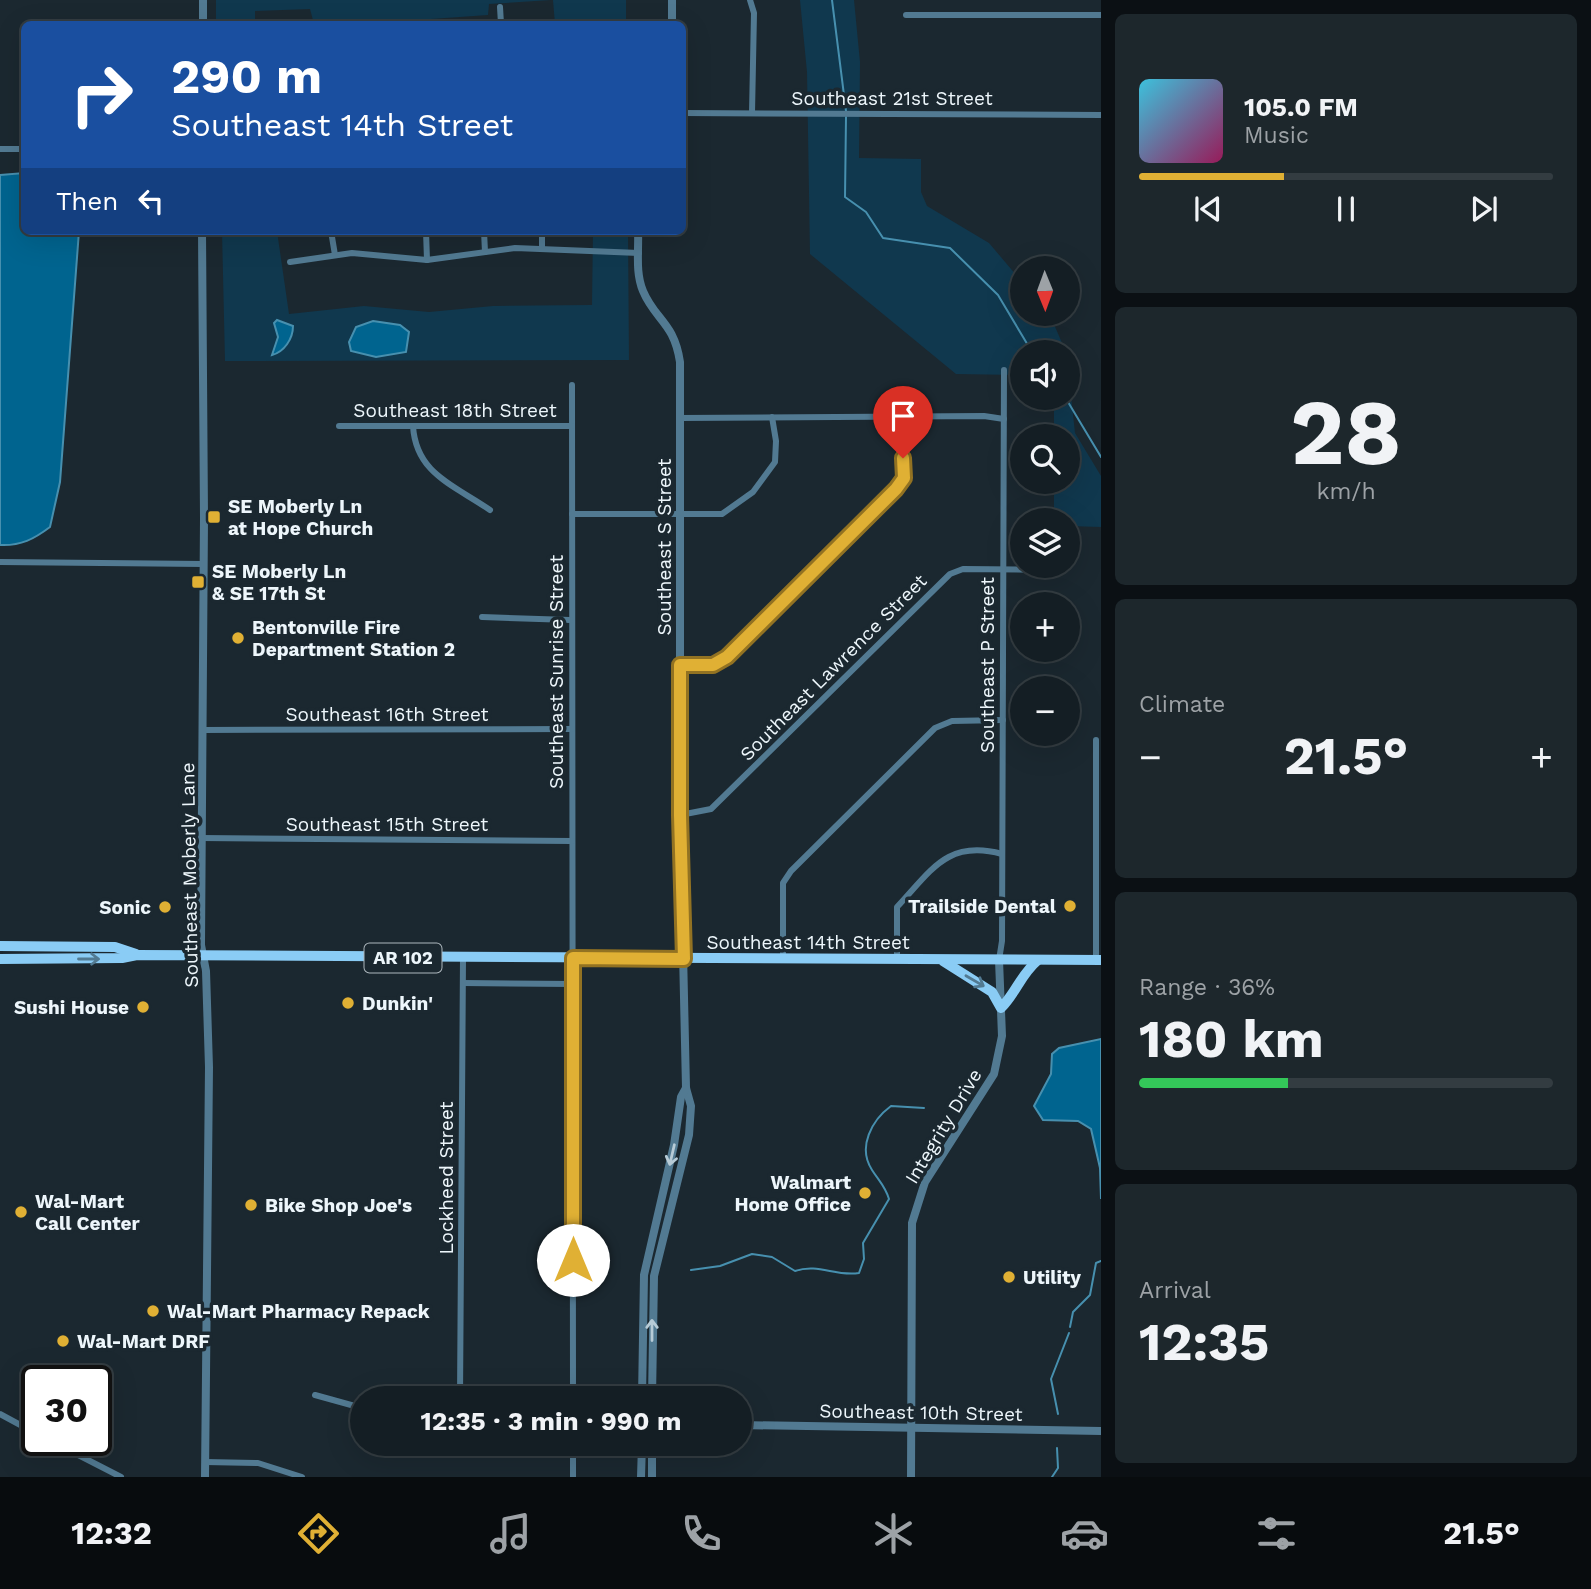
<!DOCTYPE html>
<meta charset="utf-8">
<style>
:root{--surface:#141e24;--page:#1d272c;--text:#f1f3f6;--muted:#9da2a6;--line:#333c41;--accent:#e0b034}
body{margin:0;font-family:"Work Sans",sans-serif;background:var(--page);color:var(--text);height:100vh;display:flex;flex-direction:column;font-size:26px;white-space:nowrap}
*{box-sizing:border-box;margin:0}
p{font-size:23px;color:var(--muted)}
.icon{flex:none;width:38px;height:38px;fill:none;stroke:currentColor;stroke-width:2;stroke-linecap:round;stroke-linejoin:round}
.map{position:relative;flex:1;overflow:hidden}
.panel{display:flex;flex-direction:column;gap:14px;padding:14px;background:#0b1014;width:490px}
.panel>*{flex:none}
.hud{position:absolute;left:21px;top:21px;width:665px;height:214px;border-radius:10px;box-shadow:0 7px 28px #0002,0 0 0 2px var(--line);background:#1a4fa0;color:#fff;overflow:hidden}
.needle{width:46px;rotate:179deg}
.tools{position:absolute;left:1010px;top:256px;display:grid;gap:14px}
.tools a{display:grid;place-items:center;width:70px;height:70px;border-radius:50%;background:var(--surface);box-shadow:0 7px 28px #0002,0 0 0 2px var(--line);font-size:35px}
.speed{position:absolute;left:21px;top:1365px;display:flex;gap:14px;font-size:35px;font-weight:700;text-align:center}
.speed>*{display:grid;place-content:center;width:91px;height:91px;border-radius:50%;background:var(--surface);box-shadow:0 7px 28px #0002,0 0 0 2px var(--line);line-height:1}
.speed .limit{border:4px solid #111;border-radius:10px;background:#fff;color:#111}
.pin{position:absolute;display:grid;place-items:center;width:60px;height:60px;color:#fff;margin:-72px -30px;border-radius:50% 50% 50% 0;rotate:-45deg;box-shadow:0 0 7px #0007}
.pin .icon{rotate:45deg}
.me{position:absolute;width:77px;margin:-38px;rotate:0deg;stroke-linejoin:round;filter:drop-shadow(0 0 5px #0008)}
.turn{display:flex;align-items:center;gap:24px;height:147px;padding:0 35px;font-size:32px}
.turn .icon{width:91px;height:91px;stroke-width:2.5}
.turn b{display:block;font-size:49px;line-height:60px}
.then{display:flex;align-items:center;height:66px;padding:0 35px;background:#0003;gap:14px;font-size:26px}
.big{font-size:52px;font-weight:700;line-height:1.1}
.panel .card{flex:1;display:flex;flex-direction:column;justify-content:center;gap:10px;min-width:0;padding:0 24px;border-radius:10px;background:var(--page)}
.panel .dial{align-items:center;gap:0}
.dial b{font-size:91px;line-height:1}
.song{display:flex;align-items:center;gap:21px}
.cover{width:84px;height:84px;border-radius:10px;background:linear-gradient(135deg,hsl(190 70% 55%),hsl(330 70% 35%))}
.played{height:7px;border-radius:4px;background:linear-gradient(90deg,var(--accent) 35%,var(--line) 35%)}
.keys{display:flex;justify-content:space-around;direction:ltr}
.heat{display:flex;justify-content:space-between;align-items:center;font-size:38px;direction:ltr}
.charge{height:10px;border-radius:5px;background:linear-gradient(90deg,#34c759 36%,var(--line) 0)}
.trip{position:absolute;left:350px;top:1386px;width:402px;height:70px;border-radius:35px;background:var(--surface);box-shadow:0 7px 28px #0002,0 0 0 2px var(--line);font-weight:700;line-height:70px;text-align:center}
.tabs{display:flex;height:112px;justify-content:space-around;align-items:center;background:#080c0e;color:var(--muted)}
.tabs .icon{width:49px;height:49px}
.tabs .active{color:var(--accent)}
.tabs b{font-size:32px;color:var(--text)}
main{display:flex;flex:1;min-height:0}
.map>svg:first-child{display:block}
.green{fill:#10384e}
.water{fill:#00648f;stroke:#4790af;stroke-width:2}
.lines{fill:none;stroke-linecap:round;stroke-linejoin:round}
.stream{stroke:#4790af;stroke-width:2}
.minor{stroke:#527a92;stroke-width:6}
.tertiary{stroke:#527a92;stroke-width:8}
.primary{stroke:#8accf5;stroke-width:10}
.oneway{stroke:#527a92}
.oneway2{stroke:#b7cbd6}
.route-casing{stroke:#927222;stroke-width:18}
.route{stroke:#e0b034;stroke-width:12}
.poi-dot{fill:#e0b034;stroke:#1b2830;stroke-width:2.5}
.labels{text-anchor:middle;stroke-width:7;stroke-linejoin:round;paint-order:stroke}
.shield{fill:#1b2830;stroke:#aeb8be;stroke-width:2}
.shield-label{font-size:18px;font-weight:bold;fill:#edf6fb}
.street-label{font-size:19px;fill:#edf6fb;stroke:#1b2830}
.poi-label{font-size:19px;font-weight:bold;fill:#edf6fb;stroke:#1b2830;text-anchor:start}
</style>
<main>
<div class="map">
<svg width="1101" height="1477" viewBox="0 0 1101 1477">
<rect width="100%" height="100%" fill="#1b2830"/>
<g class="green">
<path d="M 216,0 L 551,0 L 489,4 L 488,15 L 360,24 L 314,24 L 310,9 L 255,11 L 255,24 L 216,24 Z"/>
<path d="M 553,0 L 626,0 L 626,24 L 555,24 Z"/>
<path d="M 800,0 L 854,0 L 860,62 L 859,158 L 921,159 L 921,192 L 927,206 L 989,243 L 1022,282 L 1022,313 L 1049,313 L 1066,352 L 1022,352 L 1022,375 L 956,374 L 810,254 L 807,72 Z"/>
<path d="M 222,231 L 277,231 L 289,314 L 364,306 L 429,312 L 493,306 L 592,305 L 593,231 L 628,231 L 629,360 L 225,361 Z"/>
<path d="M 1068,368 L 1075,433 L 1101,476 L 1101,527 L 1068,526 L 1068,520 L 1054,520 L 1054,481 L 1068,481 L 1068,436 L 1054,436 L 1054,397 L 1068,397 Z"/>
</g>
<g class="water">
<path d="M 24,173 L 24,231 L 79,231 L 60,482 L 50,527 C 34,539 21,546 0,545 L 0,175 Z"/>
<path d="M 277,320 L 293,326 C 293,339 284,352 272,355 L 278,337 L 274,323 Z"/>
<path d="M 373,321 L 400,325 L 409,332 L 406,352 L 376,357 L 351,351 L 349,342 L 356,327 Z"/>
<path d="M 1101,1039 L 1101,1199 L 1100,1168 L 1091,1129 L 1078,1121 L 1043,1120 L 1034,1106 L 1051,1074 L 1052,1054 L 1059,1048 Z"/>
</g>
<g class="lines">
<g class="stream">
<path d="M 832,0 L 846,111"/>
<path d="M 846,117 L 845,197 L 866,212 L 883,238 L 950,248 L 998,295 L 1032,352"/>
<path d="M 1065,397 L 1101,457"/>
<path d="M 691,1270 L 720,1266 L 752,1254 L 772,1257 L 795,1271 C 819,1263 835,1277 859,1273 L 864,1259 L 863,1243 L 889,1199 C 885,1186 879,1181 872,1170 C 857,1147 872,1120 891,1106 L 924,1108"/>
<path d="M 1070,1327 L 1073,1312 L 1090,1295 L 1096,1263 L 1101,1261"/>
<path d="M 1058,1414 L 1051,1379 L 1069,1333"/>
<path d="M 1052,1477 L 1058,1468 L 1057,1448"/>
</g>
<g class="minor">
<path d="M 750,0 L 754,13 L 752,113"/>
<path d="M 500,7 L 501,24"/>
<path d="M 906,15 L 1101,15"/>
<path d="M 682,113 L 1101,115"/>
<path d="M 0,149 L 24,149"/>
<path d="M 331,231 L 335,255"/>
<path d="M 426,231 L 427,260"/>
<path d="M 484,231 L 485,252"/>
<path d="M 542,231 L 542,249"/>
<path d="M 290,262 L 352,253 L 427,260 L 515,248 L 639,253"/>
<path d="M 572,385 L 573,1398"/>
<path d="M 680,418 L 984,416 L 1004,419"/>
<path d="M 339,426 L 572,426"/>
<path d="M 413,426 C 416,474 454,485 490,510"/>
<path d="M 572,514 L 722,514 L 753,492 L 775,462 L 776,441 L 772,417"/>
<path d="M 0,562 L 204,564"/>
<path d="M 482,617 L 570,620"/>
<path d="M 680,665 L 713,665 L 727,657 L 896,489 L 904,478 L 902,417"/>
<path d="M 203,730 L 572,729"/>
<path d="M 1096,740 L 1096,960"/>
<path d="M 680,815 L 711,809 L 950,574 L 963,569 L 1062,570"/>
<path d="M 201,838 L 572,841"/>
<path d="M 783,959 L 783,883 L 791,871 L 935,728 L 952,721 L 1003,720"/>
<path d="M 897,960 L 897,907 C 931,871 947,839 1002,854"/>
<path d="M 999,960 L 1002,941 L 1004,370"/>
<path d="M 463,983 L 573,984"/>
<path d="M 315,1395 L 362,1408"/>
<path d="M 460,1398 L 463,958"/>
<path d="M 0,1414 L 37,1434"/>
<path d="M 49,1440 L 121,1477"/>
<path d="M 205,1462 L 258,1463 L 302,1477"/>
<path d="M 573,1477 L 573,1444"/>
</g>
<g class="tertiary">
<path d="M 203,24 L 203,0"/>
<path d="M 672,24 L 672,0"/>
<path d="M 202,231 L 204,518 L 201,945 L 206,971 L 209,1067 L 205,1477"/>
<path d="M 638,231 C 639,250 635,272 643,291 C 655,320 674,322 680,362 L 680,815 L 686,1088 L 691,1106 L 689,1135 L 654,1276 L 652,1398"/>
<path d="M 642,1398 L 644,1275 L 674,1145 L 681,1097 L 686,1088"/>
<path d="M 740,1425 L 1101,1431"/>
<path d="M 641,1477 L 642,1444"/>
<path d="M 652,1477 L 652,1444"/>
<path d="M 911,1477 L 912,1223 L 925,1182 L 994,1074 L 1002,1036 L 999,960"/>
</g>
<g class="primary">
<path d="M 0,946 L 115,947 L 136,954"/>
<path d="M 0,959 L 122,958 L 137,955 L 1101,960"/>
<path d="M 943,961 L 992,992 L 1001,1008 C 1016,993 1021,974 1038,960"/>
</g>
</g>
<defs><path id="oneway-shaft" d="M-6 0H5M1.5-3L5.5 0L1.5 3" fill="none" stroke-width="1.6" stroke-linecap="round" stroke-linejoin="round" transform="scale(1.75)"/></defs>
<g class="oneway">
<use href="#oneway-shaft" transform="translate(89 959)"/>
<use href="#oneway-shaft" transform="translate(975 981) rotate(30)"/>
</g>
<g class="oneway2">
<use href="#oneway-shaft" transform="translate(672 1155) rotate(103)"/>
<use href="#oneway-shaft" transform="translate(652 1330) rotate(-90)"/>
</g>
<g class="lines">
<defs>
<path id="route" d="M 573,1260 L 573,958 L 684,959 L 680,815 L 680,665 L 713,665 L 727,657 L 896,489 L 904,478 L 903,458"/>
</defs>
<use href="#route" class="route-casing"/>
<use href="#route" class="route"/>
</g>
<g class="poi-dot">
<rect x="207" y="510" width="14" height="14" rx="3.5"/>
<rect x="191" y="575" width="14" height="14" rx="3.5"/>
<circle cx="238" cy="638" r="7"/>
<circle cx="1070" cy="906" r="7"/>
<circle cx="165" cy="907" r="7"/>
<circle cx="348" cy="1003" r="7"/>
<circle cx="143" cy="1007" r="7"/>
<circle cx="865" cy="1193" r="7"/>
<circle cx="251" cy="1205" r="7"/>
<circle cx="21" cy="1212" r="7"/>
<circle cx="1009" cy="1277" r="7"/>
<circle cx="153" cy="1311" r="7"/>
<circle cx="63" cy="1341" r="7"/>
</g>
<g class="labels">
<rect class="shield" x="364.5" y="943.5" width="77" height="29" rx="5"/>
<g class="shield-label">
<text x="403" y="964">AR 102</text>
</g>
<g class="street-label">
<text x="892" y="105">Southeast 21st Street</text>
<text x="455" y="417">Southeast 18th Street</text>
<text transform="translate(664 547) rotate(-90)" y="7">Southeast S Street</text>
<text transform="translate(987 665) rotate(-90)" y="7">Southeast P Street</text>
<text transform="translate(833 667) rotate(-45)" y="7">Southeast Lawrence Street</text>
<text transform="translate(556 672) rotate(-90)" y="7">Southeast Sunrise Street</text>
<text x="387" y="721">Southeast 16th Street</text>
<text x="387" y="831">Southeast 15th Street</text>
<text transform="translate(189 875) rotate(-91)" y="7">Southeast Moberly Lane</text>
<text x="808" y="949">Southeast 14th Street</text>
<text transform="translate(943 1126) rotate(-59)" y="7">Integrity Drive</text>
<text transform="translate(446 1178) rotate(-90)" y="7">Lockheed Street</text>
<text transform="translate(921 1412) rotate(1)" y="7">Southeast 10th Street</text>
</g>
<g class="poi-label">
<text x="228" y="513">SE Moberly Ln<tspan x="228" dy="22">at Hope Church</tspan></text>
<text x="212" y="578">SE Moberly Ln<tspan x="212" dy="22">&amp; SE 17th St</tspan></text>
<text x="252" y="634">Bentonville Fire<tspan x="252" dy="22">Department Station 2</tspan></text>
<text x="1056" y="913" text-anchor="end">Trailside Dental</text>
<text x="151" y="914" text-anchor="end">Sonic</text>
<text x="362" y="1010">Dunkin'</text>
<text x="129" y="1014" text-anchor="end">Sushi House</text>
<text x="851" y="1189" text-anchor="end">Walmart<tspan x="851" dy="22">Home Office</tspan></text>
<text x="35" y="1208">Wal-Mart<tspan x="35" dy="22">Call Center</tspan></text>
<text x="265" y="1212">Bike Shop Joe's</text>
<text x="1023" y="1284">Utility</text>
<text x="167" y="1318">Wal-Mart Pharmacy Repack</text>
<text x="77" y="1348">Wal-Mart DRF</text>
</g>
</g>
</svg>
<div class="tools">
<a><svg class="needle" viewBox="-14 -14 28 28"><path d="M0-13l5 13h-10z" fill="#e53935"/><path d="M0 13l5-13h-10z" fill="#9da2a6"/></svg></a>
<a><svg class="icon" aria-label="sound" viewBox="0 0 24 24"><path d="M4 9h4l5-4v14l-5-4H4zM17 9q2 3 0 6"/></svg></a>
<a><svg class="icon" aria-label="search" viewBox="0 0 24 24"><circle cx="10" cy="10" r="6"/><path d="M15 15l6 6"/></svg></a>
<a><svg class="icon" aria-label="layers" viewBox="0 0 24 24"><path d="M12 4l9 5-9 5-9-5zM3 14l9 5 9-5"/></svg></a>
<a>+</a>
<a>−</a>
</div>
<div class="speed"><div class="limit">30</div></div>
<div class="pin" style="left:903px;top:458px;background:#d93025"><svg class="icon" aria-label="arrive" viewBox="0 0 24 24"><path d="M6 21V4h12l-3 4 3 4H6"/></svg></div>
<svg class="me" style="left:573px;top:1260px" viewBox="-20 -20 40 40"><circle r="19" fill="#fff"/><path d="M0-13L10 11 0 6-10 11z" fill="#e0b034"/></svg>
<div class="trip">12:35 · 3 min · 990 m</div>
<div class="hud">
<div class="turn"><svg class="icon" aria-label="right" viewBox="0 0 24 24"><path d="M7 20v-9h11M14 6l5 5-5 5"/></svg><div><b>290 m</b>Southeast 14th Street</div></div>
<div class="then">Then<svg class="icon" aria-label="left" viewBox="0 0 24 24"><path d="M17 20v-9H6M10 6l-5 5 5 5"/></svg></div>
</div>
</div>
<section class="panel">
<div class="card">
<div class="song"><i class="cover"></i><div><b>105.0 FM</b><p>Music</p></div></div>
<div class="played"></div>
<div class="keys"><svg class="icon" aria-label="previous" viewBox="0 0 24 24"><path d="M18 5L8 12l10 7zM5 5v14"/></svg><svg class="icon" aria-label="pause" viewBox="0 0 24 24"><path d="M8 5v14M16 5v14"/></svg><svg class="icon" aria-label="next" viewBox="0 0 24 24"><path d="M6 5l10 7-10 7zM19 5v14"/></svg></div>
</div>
<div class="card dial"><b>28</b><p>km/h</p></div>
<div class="card"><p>Climate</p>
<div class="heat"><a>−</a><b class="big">21.5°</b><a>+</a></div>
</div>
<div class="card"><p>Range · 36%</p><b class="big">180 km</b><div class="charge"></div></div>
<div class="card"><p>Arrival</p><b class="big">12:35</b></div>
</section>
</main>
<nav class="tabs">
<b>12:32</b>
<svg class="icon active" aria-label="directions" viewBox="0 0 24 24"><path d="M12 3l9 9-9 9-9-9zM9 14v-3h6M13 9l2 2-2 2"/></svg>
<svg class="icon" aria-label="music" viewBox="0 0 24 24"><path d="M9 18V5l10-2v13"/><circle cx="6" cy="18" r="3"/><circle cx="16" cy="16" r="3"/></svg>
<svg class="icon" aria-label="phone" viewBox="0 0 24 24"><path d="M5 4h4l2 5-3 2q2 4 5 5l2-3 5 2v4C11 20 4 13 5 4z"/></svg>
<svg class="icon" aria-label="climate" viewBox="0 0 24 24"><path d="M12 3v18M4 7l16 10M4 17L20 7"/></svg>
<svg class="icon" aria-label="car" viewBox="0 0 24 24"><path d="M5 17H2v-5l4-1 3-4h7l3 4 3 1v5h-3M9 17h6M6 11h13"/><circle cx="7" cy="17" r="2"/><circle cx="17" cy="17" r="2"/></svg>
<svg class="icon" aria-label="filters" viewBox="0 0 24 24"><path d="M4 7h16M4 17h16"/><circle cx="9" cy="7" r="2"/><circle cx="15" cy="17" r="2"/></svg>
<b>21.5°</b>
</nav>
